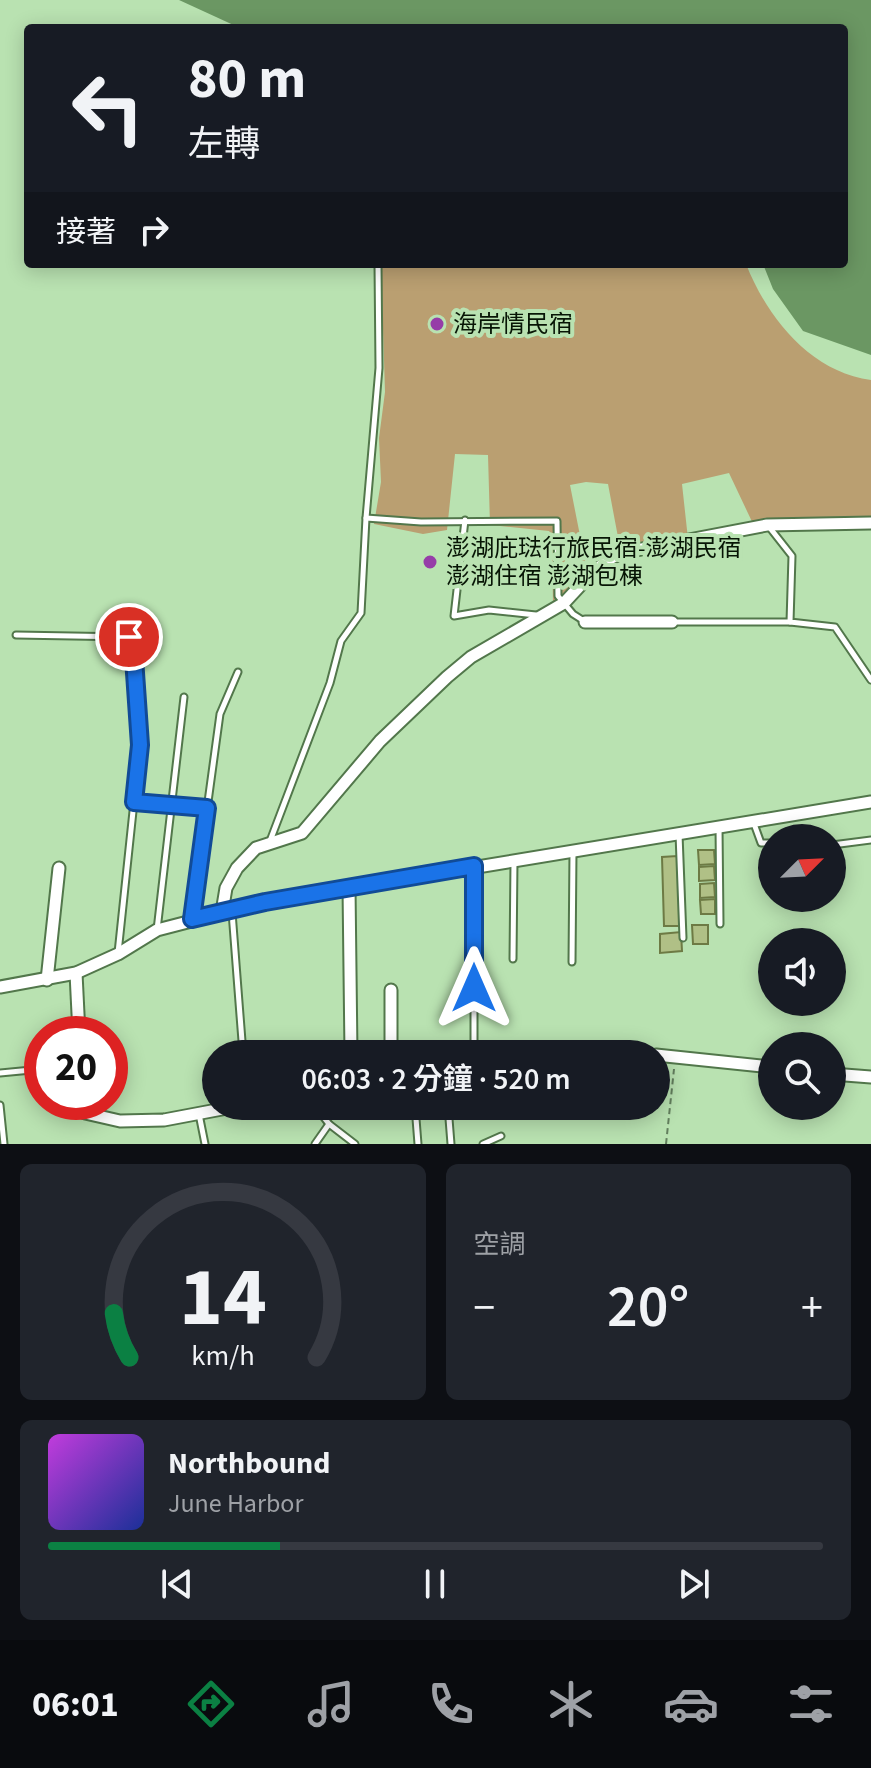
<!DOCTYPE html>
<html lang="zh-TW">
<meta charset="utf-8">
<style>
:root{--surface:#171b24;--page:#20242c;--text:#f1f3f6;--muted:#9ea1a6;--line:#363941;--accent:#0b8043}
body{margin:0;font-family:"Source Sans 3","Noto Sans TC",sans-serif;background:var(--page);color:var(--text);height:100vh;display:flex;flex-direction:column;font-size:30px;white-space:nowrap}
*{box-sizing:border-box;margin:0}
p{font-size:26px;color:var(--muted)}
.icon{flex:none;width:44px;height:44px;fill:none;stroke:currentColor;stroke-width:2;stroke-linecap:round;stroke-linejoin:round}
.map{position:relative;height:1144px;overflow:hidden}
.side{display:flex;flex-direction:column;gap:20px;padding:20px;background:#0d0f14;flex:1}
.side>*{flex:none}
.top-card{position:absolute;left:24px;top:24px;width:824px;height:244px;border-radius:8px;box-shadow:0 4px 20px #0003;background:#171b24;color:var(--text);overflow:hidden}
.needle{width:52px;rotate:66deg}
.controls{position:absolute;left:758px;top:824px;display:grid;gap:16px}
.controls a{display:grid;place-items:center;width:88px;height:88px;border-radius:50%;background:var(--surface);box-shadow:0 4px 20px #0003;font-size:40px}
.speed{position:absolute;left:24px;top:1016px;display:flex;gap:16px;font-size:40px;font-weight:700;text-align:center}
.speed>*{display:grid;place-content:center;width:104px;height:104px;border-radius:50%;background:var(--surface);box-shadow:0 4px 20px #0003;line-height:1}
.speed .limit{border:12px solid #d22;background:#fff;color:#111}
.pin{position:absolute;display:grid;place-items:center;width:68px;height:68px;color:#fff;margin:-34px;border:4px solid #fff;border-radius:50%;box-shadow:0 2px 8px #0007}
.me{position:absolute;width:88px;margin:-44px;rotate:0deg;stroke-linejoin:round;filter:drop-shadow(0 0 6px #0008)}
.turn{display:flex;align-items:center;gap:28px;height:168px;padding:0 32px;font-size:36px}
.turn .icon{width:104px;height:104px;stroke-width:2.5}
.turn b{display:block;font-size:56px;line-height:68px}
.then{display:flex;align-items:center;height:76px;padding:0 32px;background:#0003;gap:16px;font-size:30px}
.big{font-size:60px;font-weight:600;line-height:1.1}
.side .widget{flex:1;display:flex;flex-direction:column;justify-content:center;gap:12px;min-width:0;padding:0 28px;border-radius:12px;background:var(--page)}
.side .dial{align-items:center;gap:0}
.dial svg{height:208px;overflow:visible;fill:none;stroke:var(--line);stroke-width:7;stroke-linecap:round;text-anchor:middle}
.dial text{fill:var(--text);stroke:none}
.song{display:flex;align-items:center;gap:24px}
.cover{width:96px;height:96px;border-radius:12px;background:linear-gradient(135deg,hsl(290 70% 55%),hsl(230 70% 35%))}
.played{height:8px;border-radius:4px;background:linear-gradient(90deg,var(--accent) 30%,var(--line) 30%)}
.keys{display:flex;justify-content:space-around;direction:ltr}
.heat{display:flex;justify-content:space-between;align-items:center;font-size:44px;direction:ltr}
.side .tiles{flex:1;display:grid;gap:20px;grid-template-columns:1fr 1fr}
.widget:last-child{grid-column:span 2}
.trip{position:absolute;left:202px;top:1040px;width:468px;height:80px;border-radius:40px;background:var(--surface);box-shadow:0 4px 20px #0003;font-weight:600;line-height:80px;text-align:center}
.menu{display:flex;height:128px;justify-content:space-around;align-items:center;background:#090b0e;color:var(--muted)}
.menu .icon{width:56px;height:56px}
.menu .selected{color:var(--accent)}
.menu b{font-size:36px;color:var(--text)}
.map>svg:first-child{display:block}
.green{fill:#ba9f71}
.water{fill:#6b9763}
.building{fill:#b0c086;stroke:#6d7a44;stroke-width:2}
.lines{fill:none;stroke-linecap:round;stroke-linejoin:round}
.service-casing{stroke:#52774b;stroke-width:9}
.minor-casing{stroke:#52774b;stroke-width:15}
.path{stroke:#627e5d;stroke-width:2;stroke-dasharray:6 4;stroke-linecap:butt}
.service{stroke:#fff;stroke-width:5}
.minor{stroke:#fff;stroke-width:11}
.route-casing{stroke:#114b97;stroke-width:20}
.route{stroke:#1a73e8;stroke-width:14}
.poi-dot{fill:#963da8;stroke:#b9e2b1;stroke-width:3}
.labels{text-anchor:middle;stroke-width:8;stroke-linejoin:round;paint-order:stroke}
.poi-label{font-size:24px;fill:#071505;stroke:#b9e2b1;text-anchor:start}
</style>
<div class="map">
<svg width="871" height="1144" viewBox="0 0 871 1144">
<rect width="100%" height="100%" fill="#b9e2b1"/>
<path class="green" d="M 381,264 L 746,264 C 767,317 810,372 871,380 L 871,524 L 755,528 L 729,473 L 682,484 L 688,539 L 621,553 L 608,484 L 586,482 L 570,485 L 587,571 L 553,606 L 552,535 L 549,531 L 490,525 L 488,455 L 455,454 L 447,530 L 423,534 L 374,524 L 381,482 L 379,438 L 385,392 Z"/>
<path class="water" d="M 179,0 L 871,0 L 871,355 L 803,331 L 773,289 L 763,264 L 844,264 L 844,28 L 240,28 Z"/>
<g class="building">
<path d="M 698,850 L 714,850 L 715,864 L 699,865 Z"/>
<path d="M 677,856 L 680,926 L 664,926 L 662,857 Z"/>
<path d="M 714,866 L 715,880 L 699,881 L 699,867 Z"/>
<path d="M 714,883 L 715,897 L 700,898 L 700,884 Z"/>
<path d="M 715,899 L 715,914 L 701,914 L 700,900 Z"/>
<path d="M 692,925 L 708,925 L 708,944 L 693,944 Z"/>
<path d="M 681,932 L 682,951 L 660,953 L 660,934 Z"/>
</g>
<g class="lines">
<defs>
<g id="service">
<path d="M 366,518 L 421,522 L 557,521 L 558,596 L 573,614 L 584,621"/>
<path d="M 465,520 L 454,616 L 489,610 L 536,615"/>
<path d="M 770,528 L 792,556 L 790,622 L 835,627 L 871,680"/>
<path d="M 673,622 L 790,622"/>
<path d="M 16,635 L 129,637 L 133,644 L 140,745 L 118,953"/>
<path d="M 134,802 L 207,808"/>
<path d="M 753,821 L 761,843 L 772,843"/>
<path d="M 719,827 L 720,924"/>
<path d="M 679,834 L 683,938"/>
<path d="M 270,841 L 330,683 L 341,641 L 361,613 L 366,518 L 379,368 L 378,264"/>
<path d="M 832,845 L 871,840"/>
<path d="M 232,912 L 243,1054"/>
<path d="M 192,919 L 220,714 L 238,672"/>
<path d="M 157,930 L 184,697"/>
<path d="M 513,959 L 514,861"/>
<path d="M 572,962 L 573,852"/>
<path d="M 474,1048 L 474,867"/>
<path d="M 0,1073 L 42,1069"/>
<path d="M 0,1105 L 4,1144"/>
<path d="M 315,1106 L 329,1124 L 355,1144"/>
<path d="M 415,1106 L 418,1144"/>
<path d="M 448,1106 L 451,1144"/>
<path d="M 199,1114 L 205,1144"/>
<path d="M 315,1144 L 329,1124"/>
<path d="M 483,1144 L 501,1136"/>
</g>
<g id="minor">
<path d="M 585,622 L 672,622"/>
<path d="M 349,887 L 351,1054"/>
<path d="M 222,912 L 226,888 L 237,868 L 256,848 L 302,833 L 380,741 L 447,677 L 471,657 L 564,603 L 590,575 L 608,560 L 621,553 L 767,525 L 871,523"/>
<path d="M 76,973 L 79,1034"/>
<path d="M 47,980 L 59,868"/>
<path d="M 0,987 L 76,973 L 118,954 L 157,930 L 265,902 L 871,802"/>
<path d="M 391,990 L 391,1051"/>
<path d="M 379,1054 L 474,1048 L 503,1054"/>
<path d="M 566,1054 L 592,1050 L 648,1054"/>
<path d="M 656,1055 L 772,1067"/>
<path d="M 832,1074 L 871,1077"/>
<path d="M 84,1102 L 85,1113 L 120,1121 L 164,1120 L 238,1106"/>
</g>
</defs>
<use href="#service" class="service-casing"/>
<use href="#minor" class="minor-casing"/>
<path class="path" d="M 666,1144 L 674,1069"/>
<use href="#service" class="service"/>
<use href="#minor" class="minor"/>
</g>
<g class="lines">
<defs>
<path id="route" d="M 129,637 L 133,644 L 140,745 L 134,802 L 207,808 L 192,919 L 265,902 L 474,866 L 474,988"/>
</defs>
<use href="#route" class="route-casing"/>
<use href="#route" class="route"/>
</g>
<g class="poi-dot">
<circle cx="437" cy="324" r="8"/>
<circle cx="430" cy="562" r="8"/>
</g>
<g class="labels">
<g class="poi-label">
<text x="453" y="332">海岸情民宿</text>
<text x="446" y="556">澎湖庇琺行旅民宿-澎湖民宿<tspan x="446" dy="28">澎湖住宿 澎湖包棟</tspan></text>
</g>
</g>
</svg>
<div class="controls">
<a><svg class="needle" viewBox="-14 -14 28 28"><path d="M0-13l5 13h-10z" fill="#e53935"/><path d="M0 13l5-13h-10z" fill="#9ea1a6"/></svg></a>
<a><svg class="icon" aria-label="sound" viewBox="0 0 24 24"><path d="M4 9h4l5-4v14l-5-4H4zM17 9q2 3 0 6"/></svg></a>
<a><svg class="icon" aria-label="search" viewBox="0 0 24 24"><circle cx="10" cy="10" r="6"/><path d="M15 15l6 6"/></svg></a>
</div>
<div class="speed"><div class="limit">20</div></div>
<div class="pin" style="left:129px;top:637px;background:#d93025"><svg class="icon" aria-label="arrive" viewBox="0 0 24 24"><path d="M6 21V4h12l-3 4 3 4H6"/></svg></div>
<svg class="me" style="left:474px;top:988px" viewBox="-20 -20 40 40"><path d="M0-17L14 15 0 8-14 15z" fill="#1a73e8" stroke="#fff" stroke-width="4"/></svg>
<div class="trip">06:03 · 2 分鐘 · 520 m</div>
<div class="top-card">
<div class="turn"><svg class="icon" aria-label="left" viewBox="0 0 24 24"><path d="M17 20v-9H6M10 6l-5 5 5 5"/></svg><div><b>80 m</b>左轉</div></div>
<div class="then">接著<svg class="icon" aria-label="right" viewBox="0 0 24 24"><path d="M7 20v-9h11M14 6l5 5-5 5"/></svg></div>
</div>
</div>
<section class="side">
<div class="tiles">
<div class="widget dial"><svg viewBox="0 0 100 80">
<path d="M14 69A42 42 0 1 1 86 69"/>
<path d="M14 69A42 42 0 0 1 8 52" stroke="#0b8043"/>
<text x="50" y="56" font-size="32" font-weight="700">14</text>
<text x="50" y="72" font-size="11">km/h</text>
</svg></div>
<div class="widget"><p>空調</p>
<div class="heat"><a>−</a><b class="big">20°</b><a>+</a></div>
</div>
<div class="widget">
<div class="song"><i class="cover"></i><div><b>Northbound</b><p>June Harbor</p></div></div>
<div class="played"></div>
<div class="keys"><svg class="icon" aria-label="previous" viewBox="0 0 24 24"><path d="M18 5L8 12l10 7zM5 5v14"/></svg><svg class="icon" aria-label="pause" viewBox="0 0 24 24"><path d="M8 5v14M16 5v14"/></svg><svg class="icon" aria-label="next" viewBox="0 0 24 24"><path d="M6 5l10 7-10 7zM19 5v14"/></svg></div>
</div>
</div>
</section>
<nav class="menu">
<b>06:01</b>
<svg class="icon selected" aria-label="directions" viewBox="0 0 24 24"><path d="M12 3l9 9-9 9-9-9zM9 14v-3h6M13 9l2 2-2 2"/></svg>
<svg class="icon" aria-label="music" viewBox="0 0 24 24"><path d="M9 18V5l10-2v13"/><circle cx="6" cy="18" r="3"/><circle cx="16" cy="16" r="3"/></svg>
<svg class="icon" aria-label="phone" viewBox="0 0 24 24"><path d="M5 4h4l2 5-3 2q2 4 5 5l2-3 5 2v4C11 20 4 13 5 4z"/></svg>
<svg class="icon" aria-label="climate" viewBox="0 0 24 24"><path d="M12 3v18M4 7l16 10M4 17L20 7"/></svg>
<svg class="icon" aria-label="car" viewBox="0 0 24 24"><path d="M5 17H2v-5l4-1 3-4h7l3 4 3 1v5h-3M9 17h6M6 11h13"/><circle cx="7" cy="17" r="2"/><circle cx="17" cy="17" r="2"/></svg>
<svg class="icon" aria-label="filters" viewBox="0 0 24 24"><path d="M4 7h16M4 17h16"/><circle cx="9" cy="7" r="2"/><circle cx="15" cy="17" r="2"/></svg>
</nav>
